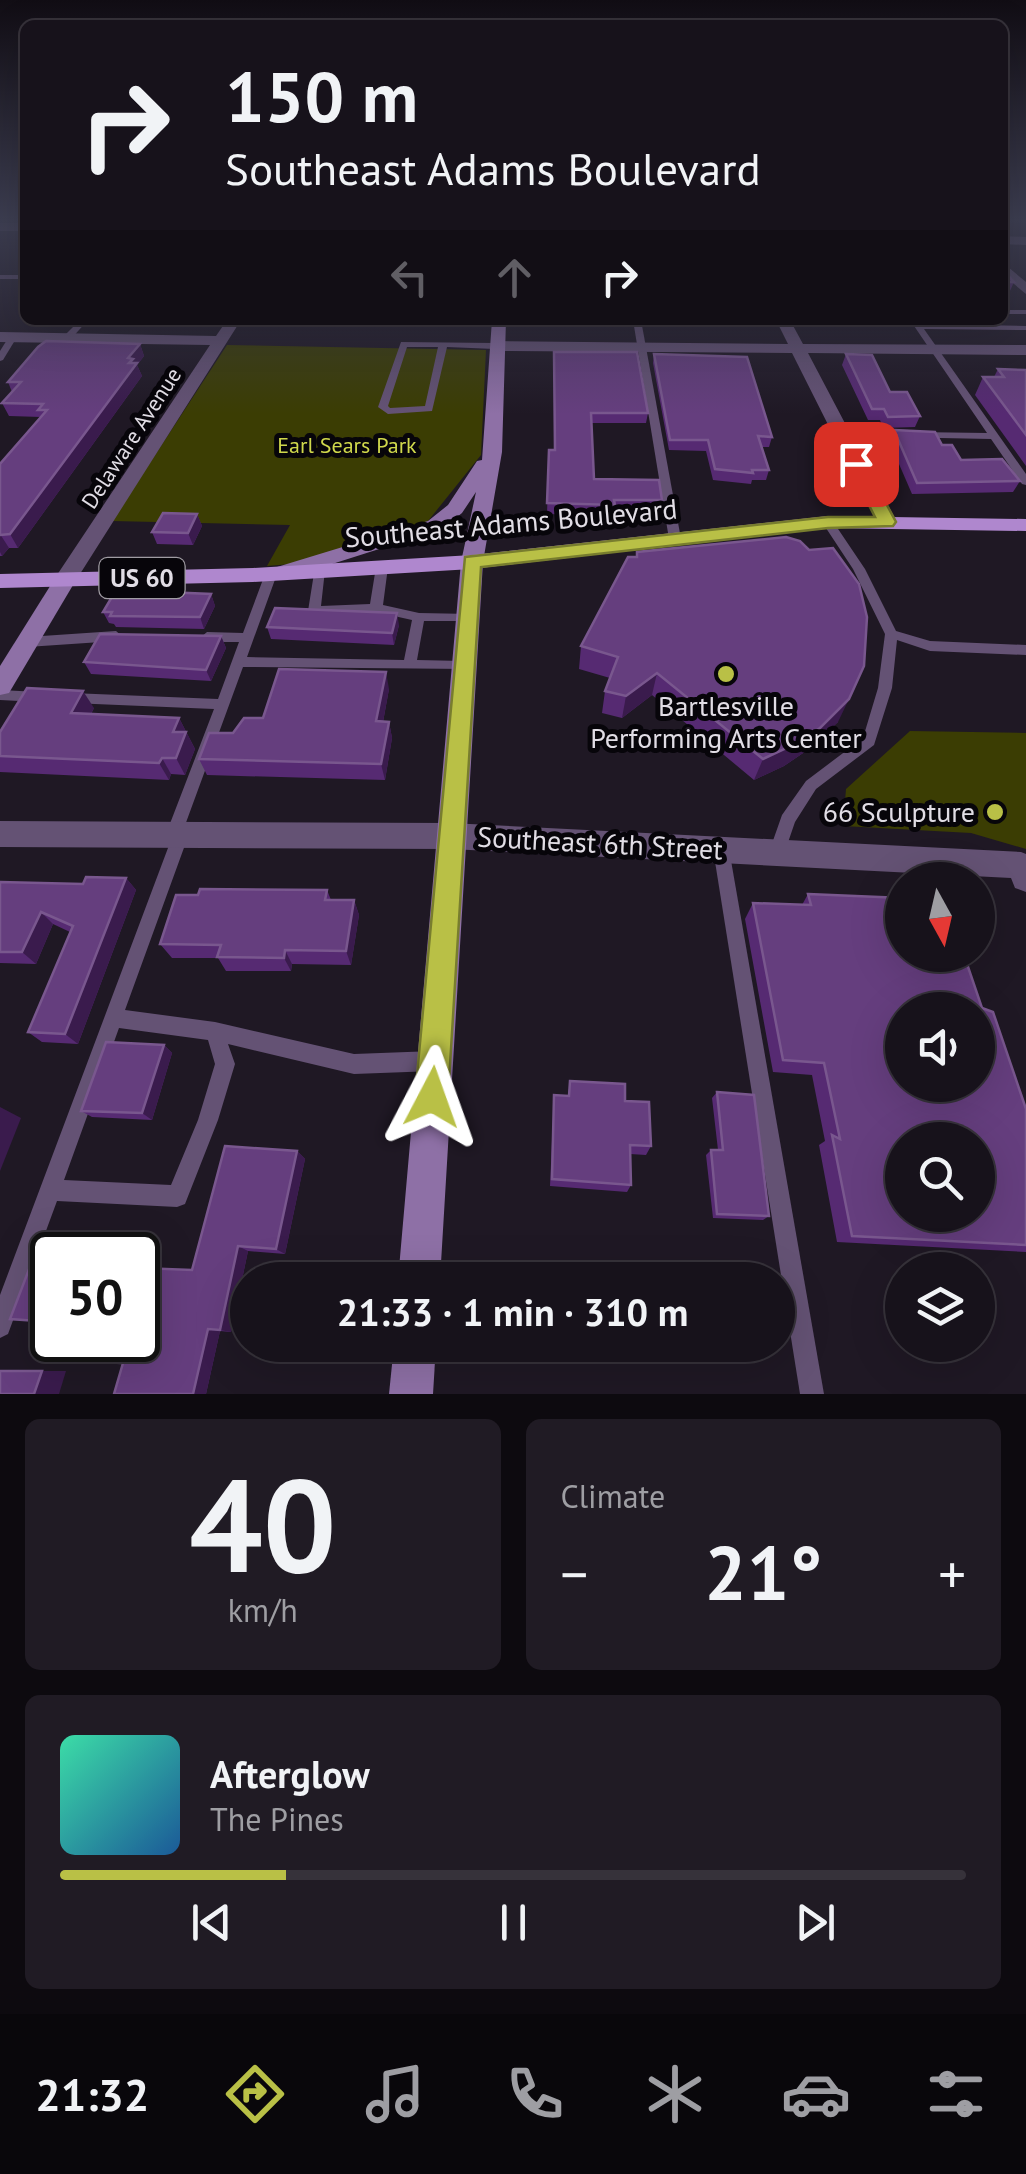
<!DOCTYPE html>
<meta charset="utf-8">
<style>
:root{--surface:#17121b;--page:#201b24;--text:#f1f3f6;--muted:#9e9ea3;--line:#36323a;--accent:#b9c046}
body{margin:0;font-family:"PT Sans",sans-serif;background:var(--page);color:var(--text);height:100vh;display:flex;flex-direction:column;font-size:38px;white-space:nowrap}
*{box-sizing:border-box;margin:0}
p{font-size:32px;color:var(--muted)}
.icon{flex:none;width:55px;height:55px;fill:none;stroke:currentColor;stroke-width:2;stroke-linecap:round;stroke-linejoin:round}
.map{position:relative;height:1394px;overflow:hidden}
.drawer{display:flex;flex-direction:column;gap:25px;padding:25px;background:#0d0a0f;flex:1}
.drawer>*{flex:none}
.banner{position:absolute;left:20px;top:20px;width:988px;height:305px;border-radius:15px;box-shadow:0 10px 40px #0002,0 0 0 2px var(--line);background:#17121b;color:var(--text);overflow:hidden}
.needle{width:65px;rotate:172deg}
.tools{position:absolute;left:885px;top:862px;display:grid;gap:20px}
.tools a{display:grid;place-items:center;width:110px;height:110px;border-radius:50%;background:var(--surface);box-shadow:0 10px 40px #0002,0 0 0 2px var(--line);font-size:50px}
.speed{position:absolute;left:30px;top:1232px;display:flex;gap:20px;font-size:50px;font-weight:700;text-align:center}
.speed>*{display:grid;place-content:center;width:130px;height:130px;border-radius:50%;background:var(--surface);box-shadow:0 10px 40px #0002,0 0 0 2px var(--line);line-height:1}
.speed .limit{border:5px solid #111;border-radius:15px;background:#fff;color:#111}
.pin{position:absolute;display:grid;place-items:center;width:85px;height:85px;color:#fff;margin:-42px;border-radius:20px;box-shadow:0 5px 15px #0006}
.me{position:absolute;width:110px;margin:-55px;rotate:4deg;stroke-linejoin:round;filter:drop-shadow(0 0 8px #0008)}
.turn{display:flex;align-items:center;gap:35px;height:210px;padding:0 40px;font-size:45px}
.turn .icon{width:130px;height:130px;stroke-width:2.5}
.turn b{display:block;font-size:70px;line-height:85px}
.lanes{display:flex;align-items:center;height:95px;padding:0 40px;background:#0003;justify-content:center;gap:50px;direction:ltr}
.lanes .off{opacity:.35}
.big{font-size:75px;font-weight:700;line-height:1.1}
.drawer .tile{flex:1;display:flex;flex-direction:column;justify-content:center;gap:15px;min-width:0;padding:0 35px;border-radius:15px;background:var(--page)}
.drawer .dial{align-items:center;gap:0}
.dial b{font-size:130px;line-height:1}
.song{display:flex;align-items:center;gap:30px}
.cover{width:120px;height:120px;border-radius:15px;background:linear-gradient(135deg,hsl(160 70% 55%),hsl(210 70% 35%))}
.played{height:10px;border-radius:5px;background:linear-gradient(90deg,var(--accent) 25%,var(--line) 25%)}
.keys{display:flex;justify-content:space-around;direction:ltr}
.heat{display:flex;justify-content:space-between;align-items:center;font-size:55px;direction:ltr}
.drawer .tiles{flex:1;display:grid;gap:25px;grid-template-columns:1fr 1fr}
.tile:last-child{grid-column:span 2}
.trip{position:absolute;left:230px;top:1262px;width:565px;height:100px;border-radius:50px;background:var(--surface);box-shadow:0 10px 40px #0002,0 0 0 2px var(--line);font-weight:700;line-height:100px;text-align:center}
.tab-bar{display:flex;height:160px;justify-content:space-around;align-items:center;background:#09070b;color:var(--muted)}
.tab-bar .icon{width:70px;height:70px}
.tab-bar .current{color:var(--accent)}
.tab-bar b{font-size:45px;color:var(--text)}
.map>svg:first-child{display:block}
.green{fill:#3b3d03}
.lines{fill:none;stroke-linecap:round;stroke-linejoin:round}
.lane{fill:#645274;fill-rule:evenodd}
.street{fill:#645274;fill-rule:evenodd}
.secondary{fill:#8e70a6;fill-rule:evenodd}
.primary{fill:#af87ce;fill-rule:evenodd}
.wall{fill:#562a72}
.shaded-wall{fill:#3a1b4d}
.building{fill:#653e7e;stroke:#79578e;stroke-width:2.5;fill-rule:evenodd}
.route{fill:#b9c046;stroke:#787d2e;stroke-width:2.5}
.poi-dot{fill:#b9c046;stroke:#07050a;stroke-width:4}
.labels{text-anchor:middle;stroke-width:10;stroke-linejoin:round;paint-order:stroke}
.far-street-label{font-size:22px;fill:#e1dde5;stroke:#07050a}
.far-park-label{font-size:22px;fill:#d0d84c;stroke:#07050a}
.shield{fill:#07050a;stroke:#a09ca3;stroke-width:2.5}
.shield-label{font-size:25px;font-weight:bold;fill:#e1dde5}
.street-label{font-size:28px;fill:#e1dde5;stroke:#07050a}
.poi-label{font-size:28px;fill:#e1dde5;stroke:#07050a}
</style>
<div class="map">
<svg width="1026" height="1394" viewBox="0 0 1026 1394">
<rect width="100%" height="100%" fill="#1f1824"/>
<g class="green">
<path d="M 227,345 L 486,350 L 481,455 L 428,521 L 291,564 L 267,566 L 290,525 L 112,521 Z"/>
<path d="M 910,731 L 1026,733 L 1026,849 L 971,833 L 843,826 L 846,789 Z"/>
</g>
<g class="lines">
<g class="lane">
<rect x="0" y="275" width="25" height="4"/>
<rect x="1002" y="310" width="24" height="4"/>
<path d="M 80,320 L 88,320 L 70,340 L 64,340 L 64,336 Z"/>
<path d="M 633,320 L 641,320 L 681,539 L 675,543 L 669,539 Z"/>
<path d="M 910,320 L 918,320 L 921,324 L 1026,326 L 1026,330 L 924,329 L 1026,474 L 1026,485 L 1022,484 L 991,439 L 838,436 L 836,434 L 841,431 L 987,433 Z"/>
<path d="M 10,335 L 17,337 L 3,360 L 0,361 L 0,351 Z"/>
<path d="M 401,342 L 495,343 L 499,346 L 495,349 L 447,347 L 432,411 L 388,414 L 378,407 ZM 407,347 L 438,347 L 425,406 L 390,408 L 388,406 Z"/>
<path d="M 828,519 L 832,520 L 865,569 L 896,631 L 930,641 L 1026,645 L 1026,655 L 930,651 L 897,640 L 892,688 L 874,745 L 816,789 L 795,822 L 783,857 L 777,859 L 771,857 L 769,852 L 782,815 L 806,781 L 863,738 L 878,688 L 885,634 L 853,569 L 822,522 Z"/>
<path d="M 382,563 L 388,567 L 383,605 L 419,613 L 471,614 L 473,617 L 471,620 L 467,621 L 424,621 L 417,660 L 463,661 L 468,663 L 470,666 L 468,669 L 243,667 L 184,828 L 189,834 L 125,1010 L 215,1022 L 354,1054 L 434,1051 L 441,1054 L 444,1061 L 441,1068 L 434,1071 L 354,1074 L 228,1044 L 235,1064 L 218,1120 L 185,1204 L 177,1207 L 57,1201 L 8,1334 L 0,1338 L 0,1295 L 171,840 L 166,834 L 214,709 L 71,703 L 64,698 L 71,693 L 218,699 L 239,642 L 207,642 L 201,637 L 207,632 L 243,633 L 265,574 L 271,570 L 277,574 L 247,657 L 404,660 L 412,620 L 376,612 L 314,615 L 308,611 L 315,567 L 323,567 L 325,570 L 321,606 L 370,604 L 376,567 ZM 119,1028 L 208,1040 L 215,1064 L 198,1120 L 171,1185 L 64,1180 Z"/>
<path d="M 116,631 L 122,636 L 116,641 L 27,647 L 21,642 L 27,637 Z"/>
<path d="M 0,690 L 39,692 L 46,697 L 39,702 L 0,700 Z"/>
<path d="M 721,842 L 727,844 L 729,849 L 824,1394 L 800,1394 L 713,849 L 715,844 Z"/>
</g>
<g class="street">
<rect x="0" y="223" width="25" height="8"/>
<path d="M 1002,236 L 1026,237 L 1026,245 L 1002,244 Z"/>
<path d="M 1002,262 L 1026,282 L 1026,294 L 1002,274 Z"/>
<path d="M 227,320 L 241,320 L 73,585 L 57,585 L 54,580 L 57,575 L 210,345 L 0,342 L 0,332 L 216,336 Z"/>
<path d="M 776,320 L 790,320 L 803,344 L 1026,345 L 1026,355 L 808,353 L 897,522 L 887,528 L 877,522 L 792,353 L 495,351 L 487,346 L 495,341 L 788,344 Z"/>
<path d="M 0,821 L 450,823 L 1021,852 L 1026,854 L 1026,892 L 1015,888 L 1011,878 L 450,849 L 0,847 Z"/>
</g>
<g class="secondary">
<path d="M 492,320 L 506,320 L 502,452 L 483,562 L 440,1280 L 398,1280 L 461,562 L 476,492 L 462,513 L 442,529 L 285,579 L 274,572 L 277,567 L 428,521 L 448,505 L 477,461 L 482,460 Z"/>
<path d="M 65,573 L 76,580 L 9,693 L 0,695 L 0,666 L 57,575 Z"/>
<path d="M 394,1345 L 436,1345 L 433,1394 L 389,1394 Z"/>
</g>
<path class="primary" d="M 828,516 L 1026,519 L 1026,531 L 828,528 L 472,569 L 253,582 L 0,588 L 0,574 L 253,568 L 472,555 Z"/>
</g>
<g class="wall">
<path d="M 1002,269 L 1014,282 L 1005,302 L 1002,302 Z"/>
<path d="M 140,344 L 144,356 L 137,365 L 142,376 L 18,548 L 9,548 L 2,556 L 0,556 L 0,464 L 41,417 L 9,416 L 2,403 L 12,392 L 8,382 Z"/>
<path d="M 554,352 L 648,413 L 646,423 L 591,423 L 594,479 L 662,500 L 661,511 L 614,511 L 613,516 L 547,514 L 549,450 L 554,450 Z"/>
<path d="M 654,354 L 772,437 L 769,447 L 762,447 L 769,470 L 766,480 L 752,480 L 751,484 L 713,480 L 706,451 L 669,450 L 653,363 Z"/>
<path d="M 846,354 L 890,392 L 920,416 L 915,427 L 883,428 L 880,420 L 868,420 L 842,365 Z"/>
<path d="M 998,369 L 1026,370 L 1026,466 L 975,395 L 983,377 L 994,377 Z"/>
<path d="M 894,430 L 942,445 L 961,460 L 1020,481 L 1013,492 L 912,494 L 889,441 Z"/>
<path d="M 197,514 L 202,526 L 193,545 L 157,544 L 152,532 Z"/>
<path d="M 211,594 L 215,606 L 204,629 L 116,627 L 114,624 L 109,623 L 103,612 Z"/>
<path d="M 399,625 L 394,645 L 271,639 L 267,627 Z"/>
<path d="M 221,636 L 226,648 L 211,681 L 91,674 L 84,662 Z"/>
<path d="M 581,646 L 838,722 L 809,749 L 784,766 L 754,780 L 652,695 L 622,718 L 602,713 L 605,691 L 610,678 L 579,669 Z"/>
<path d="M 389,689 L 383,722 L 389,722 L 392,738 L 385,780 L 207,775 L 199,759 L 233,733 L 263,718 Z"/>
<path d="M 94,708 L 91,714 L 179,718 L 195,749 L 185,775 L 171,774 L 169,780 L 0,772 L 0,732 Z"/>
<path d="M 126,878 L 136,890 L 78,1044 L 42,1042 L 28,1032 L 70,932 L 53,924 L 36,964 L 0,963 L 0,882 L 83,884 Z"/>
<path d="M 327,890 L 331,900 L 354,900 L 359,915 L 351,965 L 292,964 L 291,971 L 226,971 L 218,958 L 172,958 L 160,944 Z"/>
<path d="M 808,894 L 982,1008 L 1026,1109 L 1026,1252 L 837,1242 L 819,1145 L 825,1141 L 812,1075 L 773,1072 L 745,919 L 753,903 L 802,905 Z"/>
<path d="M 164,1045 L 172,1053 L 152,1120 L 92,1117 L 81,1111 Z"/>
<path d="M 570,1081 L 625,1101 L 651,1146 L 646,1155 L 630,1154 L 631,1185 L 627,1192 L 550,1186 L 554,1095 L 568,1096 Z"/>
<path d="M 717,1092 L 769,1216 L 763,1220 L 713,1218 L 706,1155 L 711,1150 L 718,1150 L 712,1098 Z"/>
<path d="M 297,1151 L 305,1159 L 285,1254 L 248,1251 L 231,1332 L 220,1331 L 206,1394 L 114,1394 L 192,1270 Z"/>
</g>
<g class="shaded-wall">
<path d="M 140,344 L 144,356 L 137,365 L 142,376 L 18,548 L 10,534 L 128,358 Z"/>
<path d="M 197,514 L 202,526 L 193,545 L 188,533 Z"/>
<path d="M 0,534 L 9,548 L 2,556 L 0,552 Z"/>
<path d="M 211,594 L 215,606 L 204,629 L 200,617 Z"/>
<path d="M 397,613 L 399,625 L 394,645 L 392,633 Z"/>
<path d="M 221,636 L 226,648 L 211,681 L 206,670 Z"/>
<path d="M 386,672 L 389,689 L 380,738 L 376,721 Z"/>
<path d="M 657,673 L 652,695 L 622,718 L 626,696 Z"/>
<path d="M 83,691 L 94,708 L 82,730 L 71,713 Z"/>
<path d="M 849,699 L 838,722 L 809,749 L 784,766 L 754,780 L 763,759 Z"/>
<path d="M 179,718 L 195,749 L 185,775 L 176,758 L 173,732 Z"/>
<path d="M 389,722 L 392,738 L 385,780 L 381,764 Z"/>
<path d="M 162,758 L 171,774 L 169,780 L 159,763 Z"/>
<path d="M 126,878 L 136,890 L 78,1044 L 65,1034 Z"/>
<path d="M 354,900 L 359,915 L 351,965 L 346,951 Z"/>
<path d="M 41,912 L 53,924 L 36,964 L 22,952 Z"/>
<path d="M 285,950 L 292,964 L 291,971 L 284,958 Z"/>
<path d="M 164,1045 L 172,1053 L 152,1120 L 142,1113 Z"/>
<path d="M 0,1107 L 21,1118 L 0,1171 Z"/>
<path d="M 297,1151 L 305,1159 L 285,1254 L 276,1249 Z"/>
<path d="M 238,1246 L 248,1251 L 231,1332 L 220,1330 Z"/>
<path d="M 208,1329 L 220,1331 L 206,1394 L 193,1394 Z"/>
<path d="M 42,1371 L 66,1371 L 59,1394 L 34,1394 Z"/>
</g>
<g class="building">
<path d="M 1002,269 L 1014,282 L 1002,282 Z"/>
<path d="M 46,341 L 140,344 L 128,358 L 133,359 L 129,363 L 137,363 L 10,534 L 0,535 L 0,464 L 47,410 L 38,410 L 43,404 L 2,403 L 21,382 L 8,382 L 38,347 Z"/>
<path d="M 554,352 L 637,352 L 648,413 L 591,413 L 594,479 L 659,480 L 662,500 L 614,500 L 615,505 L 547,503 L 549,450 L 555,450 Z"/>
<path d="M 654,354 L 747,357 L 772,437 L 758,436 L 769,470 L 752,470 L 753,473 L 715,469 L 708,440 L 670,440 Z"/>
<path d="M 846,354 L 872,355 L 890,392 L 907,392 L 920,416 L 888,417 L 884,409 L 872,409 Z"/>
<path d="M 998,369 L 1026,370 L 1026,435 L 983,377 L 1004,377 Z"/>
<path d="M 894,430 L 935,432 L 942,445 L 952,445 L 961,460 L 1002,459 L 1020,481 L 917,483 Z"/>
<path d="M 163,513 L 197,514 L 188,533 L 152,532 Z"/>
<path d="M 786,537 L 800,541 L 809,550 L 833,548 L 859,584 L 867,617 L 864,666 L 849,699 L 820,728 L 793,745 L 763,759 L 657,673 L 626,696 L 605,691 L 618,657 L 581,646 L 628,557 L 637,557 L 637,552 Z"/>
<path d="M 116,590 L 211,594 L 200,617 L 110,616 L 112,612 L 103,612 Z"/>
<path d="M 275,608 L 397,613 L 392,633 L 267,627 Z"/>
<path d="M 100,634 L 221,636 L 206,670 L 84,662 Z"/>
<path d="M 279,669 L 386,672 L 376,721 L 389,722 L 381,764 L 199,759 L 209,733 L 233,733 L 244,718 L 263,718 Z"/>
<path d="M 27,688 L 83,691 L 71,713 L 179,718 L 173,732 L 186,732 L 176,758 L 162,758 L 159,763 L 0,756 L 0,732 Z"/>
<path d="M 86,877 L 126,878 L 65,1034 L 28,1032 L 73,926 L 41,912 L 22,952 L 0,952 L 0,882 L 83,884 Z"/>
<path d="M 200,889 L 327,890 L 325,900 L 354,900 L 346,951 L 285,950 L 284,958 L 217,957 L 221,945 L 160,944 L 176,895 L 198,895 Z"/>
<path d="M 808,894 L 902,898 L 902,955 L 964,955 L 982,1008 L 993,1012 L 1026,1109 L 1026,1245 L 852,1236 L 832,1135 L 840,1139 L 824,1063 L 783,1060 L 753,903 L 811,905 ZM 902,1010 L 978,1010 L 978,1085 L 902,1085 ZM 902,1140 L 978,1140 L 978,1215 L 902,1215 Z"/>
<path d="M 106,1042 L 164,1045 L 142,1113 L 81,1111 Z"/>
<path d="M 570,1081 L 625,1084 L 625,1101 L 649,1102 L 651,1146 L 630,1145 L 631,1185 L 552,1179 L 554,1095 L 569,1096 Z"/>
<path d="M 717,1092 L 754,1095 L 769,1216 L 717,1214 L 711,1150 L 723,1150 Z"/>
<path d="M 225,1146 L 297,1151 L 276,1249 L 238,1246 L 220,1330 L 208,1329 L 193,1394 L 114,1394 L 123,1363 L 99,1362 L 106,1340 L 138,1340 L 138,1281 L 141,1268 L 192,1270 Z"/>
<path d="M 36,1251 L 86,1253 L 85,1255 L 52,1255 L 52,1322 L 10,1319 Z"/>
<path d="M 0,1371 L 42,1371 L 34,1394 L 0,1394 Z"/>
</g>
<linearGradient id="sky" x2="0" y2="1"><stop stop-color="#110d14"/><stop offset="0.53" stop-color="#3c3d50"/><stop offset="1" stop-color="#3c3d50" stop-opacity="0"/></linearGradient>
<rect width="1026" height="414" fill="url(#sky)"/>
<path class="route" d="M 856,458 L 865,464 L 896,522 L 893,526 L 828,528 L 481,567 L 448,1097 L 443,1109 L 432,1114 L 420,1109 L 415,1097 L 465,557 L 828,517 L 875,517 L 848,464 Z"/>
<g class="poi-dot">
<circle cx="726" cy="674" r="10"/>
<circle cx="995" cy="812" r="10"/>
</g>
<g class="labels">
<g class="far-street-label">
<text transform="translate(131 438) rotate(-57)" y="8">Delaware Avenue</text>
</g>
<g class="far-park-label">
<text x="347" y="453">Earl Sears Park</text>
</g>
<rect class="shield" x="99.5" y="558" width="85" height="40" rx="8"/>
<g class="shield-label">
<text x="142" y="587">US 60</text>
</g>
<g class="street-label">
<text transform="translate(511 523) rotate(-5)" y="10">Southeast Adams Boulevard</text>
<text transform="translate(600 843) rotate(3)" y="10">Southeast 6th Street</text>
</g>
<g class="poi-label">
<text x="726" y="716">Bartlesville<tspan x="726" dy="32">Performing Arts Center</tspan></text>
<text x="975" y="822" text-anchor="end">66 Sculpture</text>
</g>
</g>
</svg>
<div class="tools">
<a><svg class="needle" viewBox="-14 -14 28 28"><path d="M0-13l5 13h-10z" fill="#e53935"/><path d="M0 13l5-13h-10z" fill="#9e9ea3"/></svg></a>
<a><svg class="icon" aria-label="sound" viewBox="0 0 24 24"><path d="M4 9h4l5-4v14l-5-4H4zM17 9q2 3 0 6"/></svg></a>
<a><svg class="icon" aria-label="search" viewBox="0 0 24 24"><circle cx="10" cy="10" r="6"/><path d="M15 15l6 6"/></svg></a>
<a><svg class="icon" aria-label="layers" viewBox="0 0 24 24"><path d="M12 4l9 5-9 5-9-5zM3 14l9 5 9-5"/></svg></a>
</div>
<div class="speed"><div class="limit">50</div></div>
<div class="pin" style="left:856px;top:464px;background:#d93025"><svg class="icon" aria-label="arrive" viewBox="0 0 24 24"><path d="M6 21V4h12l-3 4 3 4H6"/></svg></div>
<svg class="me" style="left:432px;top:1097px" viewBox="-20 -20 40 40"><path d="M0-17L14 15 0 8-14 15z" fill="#b9c046" stroke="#fff" stroke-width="4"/></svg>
<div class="trip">21:33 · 1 min · 310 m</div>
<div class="banner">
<div class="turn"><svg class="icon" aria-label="right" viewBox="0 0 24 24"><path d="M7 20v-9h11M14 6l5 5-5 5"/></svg><div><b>150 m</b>Southeast Adams Boulevard</div></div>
<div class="lanes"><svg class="icon off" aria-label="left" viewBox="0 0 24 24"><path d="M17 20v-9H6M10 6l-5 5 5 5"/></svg><svg class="icon off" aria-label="ahead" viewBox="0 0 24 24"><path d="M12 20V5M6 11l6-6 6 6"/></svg><svg class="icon" aria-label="right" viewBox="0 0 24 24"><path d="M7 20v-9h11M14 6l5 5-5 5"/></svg></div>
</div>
</div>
<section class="drawer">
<div class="tiles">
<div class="tile dial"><b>40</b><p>km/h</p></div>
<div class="tile"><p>Climate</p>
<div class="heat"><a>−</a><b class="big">21°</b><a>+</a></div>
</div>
<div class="tile">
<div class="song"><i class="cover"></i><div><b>Afterglow</b><p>The Pines</p></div></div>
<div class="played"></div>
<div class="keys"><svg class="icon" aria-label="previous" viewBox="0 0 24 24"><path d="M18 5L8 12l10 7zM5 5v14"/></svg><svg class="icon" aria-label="pause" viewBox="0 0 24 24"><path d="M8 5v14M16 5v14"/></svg><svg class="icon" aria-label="next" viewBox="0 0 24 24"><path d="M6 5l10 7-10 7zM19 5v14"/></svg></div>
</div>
</div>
</section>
<nav class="tab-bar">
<b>21:32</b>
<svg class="icon current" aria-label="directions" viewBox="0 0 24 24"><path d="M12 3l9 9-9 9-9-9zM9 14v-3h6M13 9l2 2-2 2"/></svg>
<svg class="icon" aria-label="music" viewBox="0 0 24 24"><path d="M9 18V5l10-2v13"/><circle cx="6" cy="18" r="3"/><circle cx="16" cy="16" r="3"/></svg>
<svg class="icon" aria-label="phone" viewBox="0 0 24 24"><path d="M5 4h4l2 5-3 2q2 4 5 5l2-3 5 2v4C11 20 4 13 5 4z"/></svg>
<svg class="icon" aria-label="climate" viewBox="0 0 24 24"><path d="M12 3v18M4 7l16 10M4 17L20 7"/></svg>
<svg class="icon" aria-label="car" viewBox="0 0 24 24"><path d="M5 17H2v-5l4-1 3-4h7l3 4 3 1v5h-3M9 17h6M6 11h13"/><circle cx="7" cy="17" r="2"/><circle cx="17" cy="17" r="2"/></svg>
<svg class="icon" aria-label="filters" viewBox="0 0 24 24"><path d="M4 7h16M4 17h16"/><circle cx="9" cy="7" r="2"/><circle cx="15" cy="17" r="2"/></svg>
</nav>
